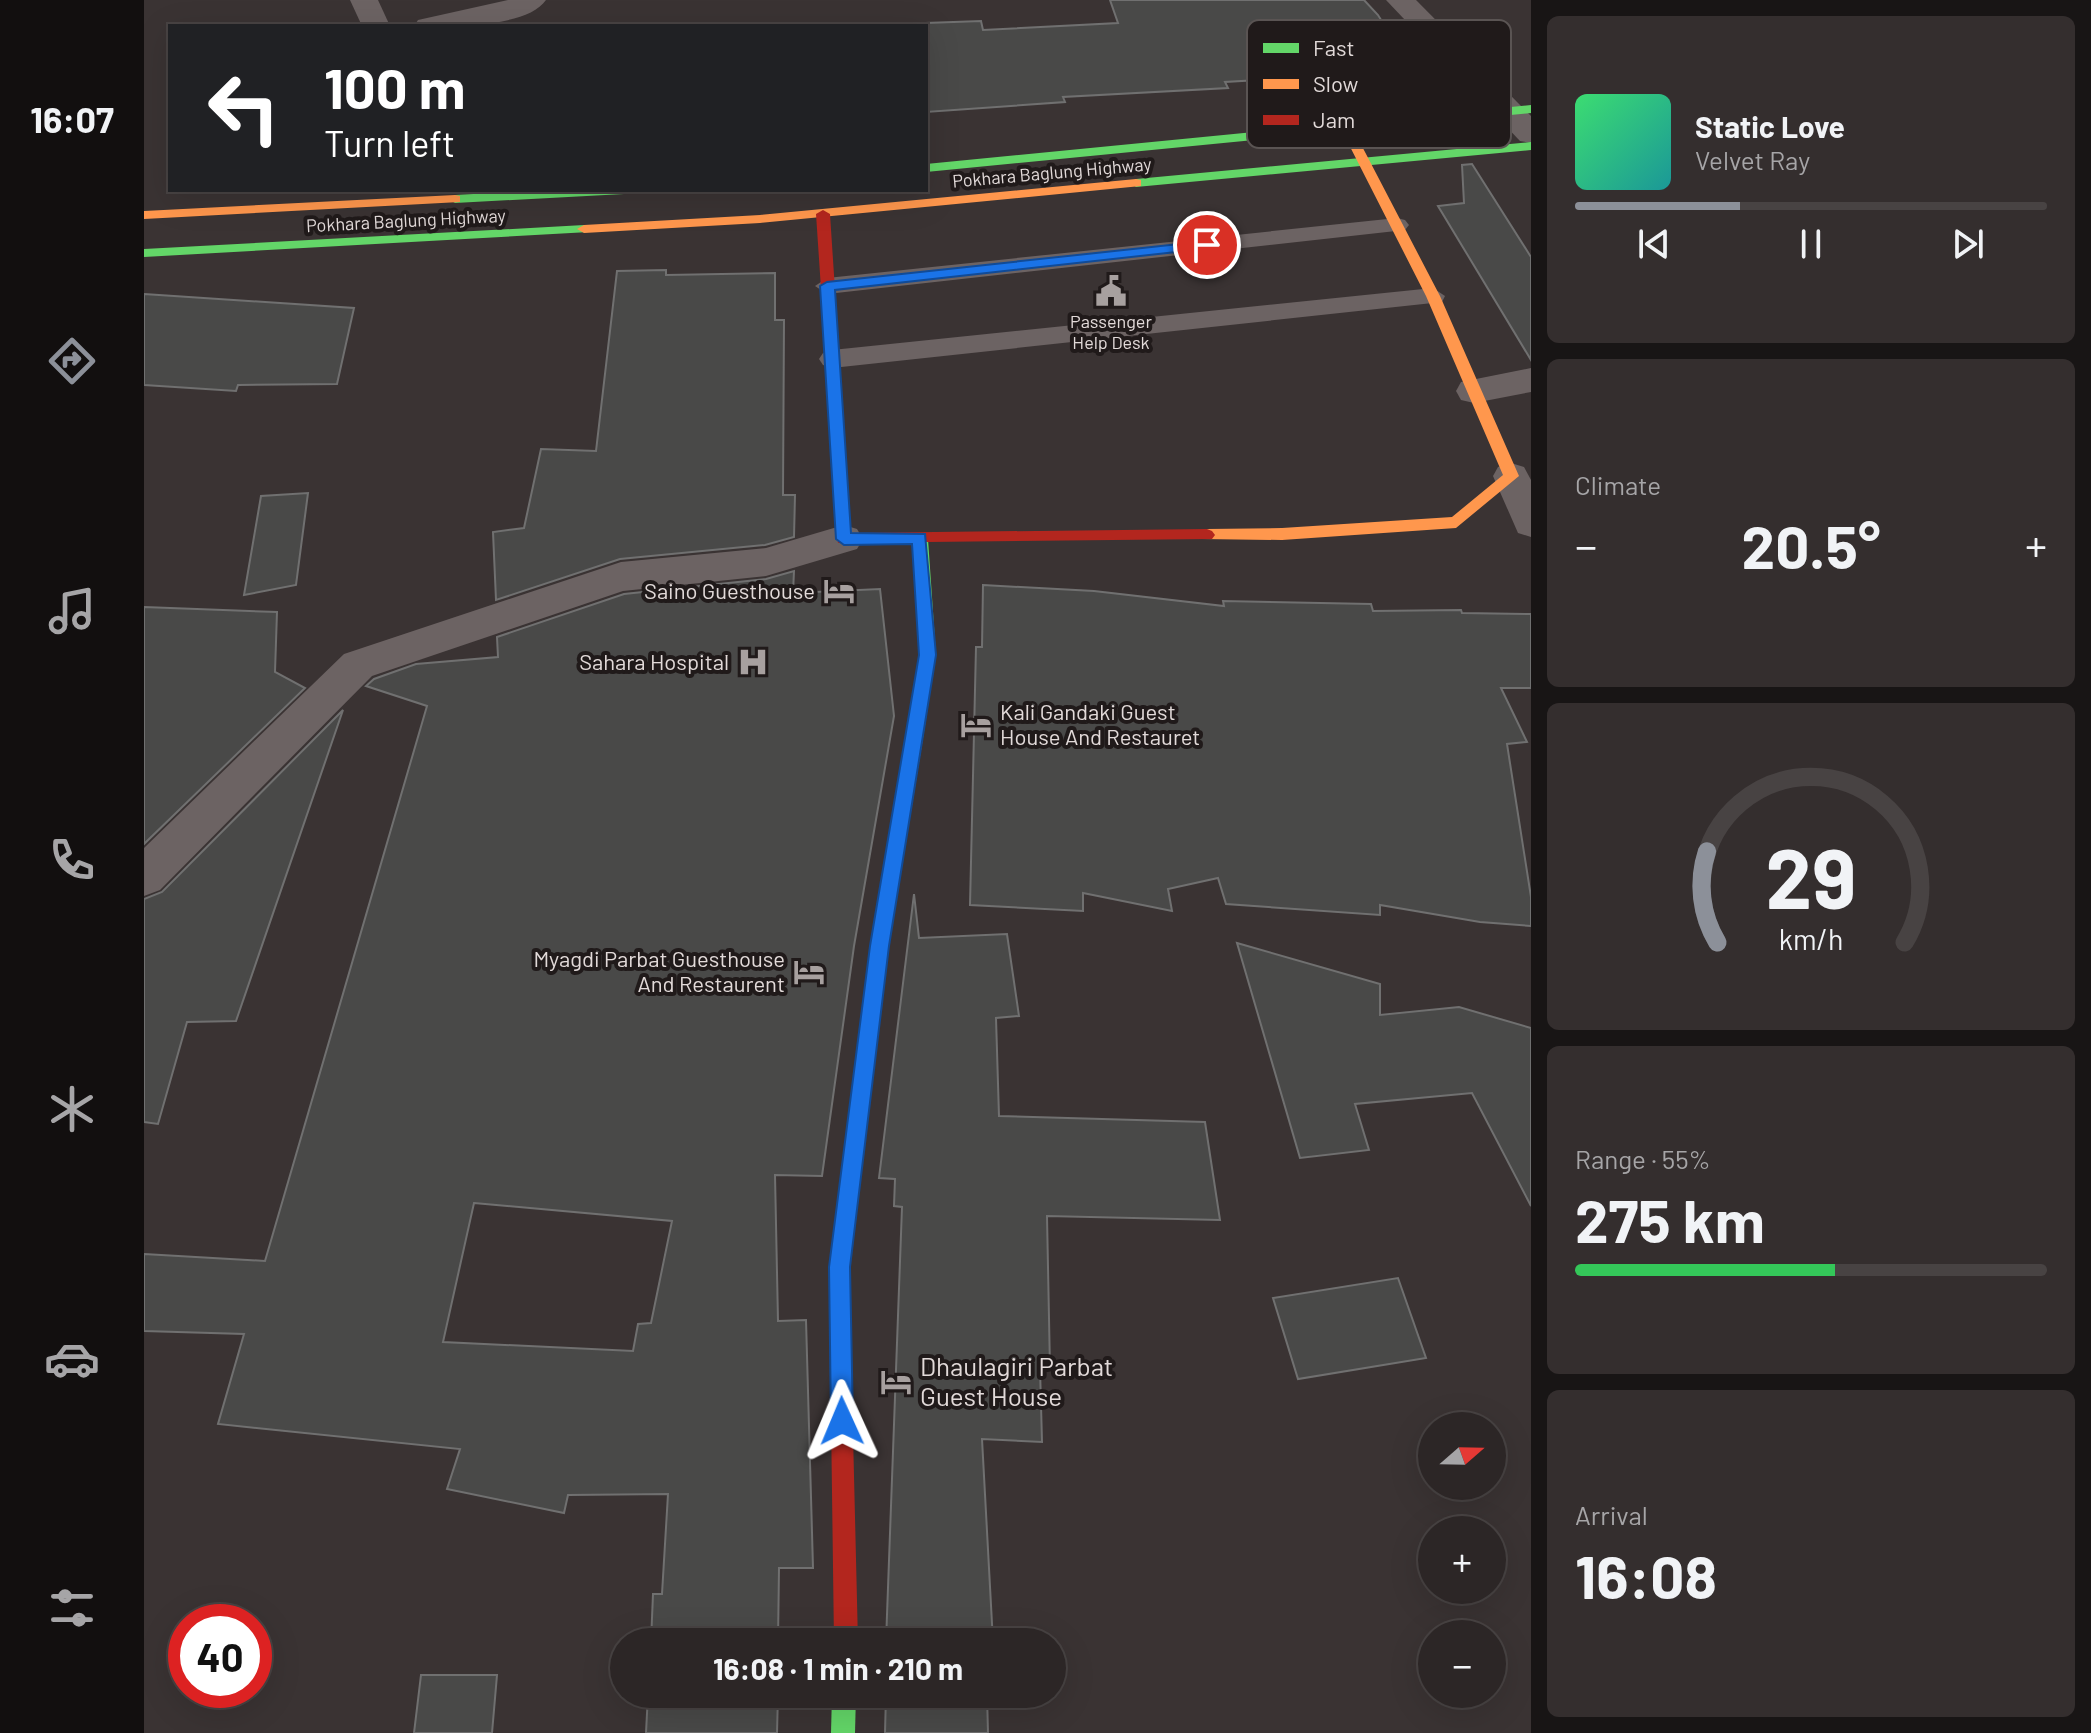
<!DOCTYPE html>
<meta charset="utf-8">
<style>
:root{--surface:#2c2626;--page:#342e2e;--text:#f1f3f6;--muted:#a6a5a7;--line:#484343;--accent:#8c9099}
body{margin:0;font-family:Barlow,sans-serif;background:var(--page);color:var(--text);height:100vh;display:flex;flex-direction:column;font-size:30px;white-space:nowrap}
*{box-sizing:border-box;margin:0}
p{font-size:26px;color:var(--muted)}
.icon{flex:none;width:44px;height:44px;fill:none;stroke:currentColor;stroke-width:2;stroke-linecap:round;stroke-linejoin:round}
.map{position:relative;flex:1;overflow:hidden}
.panel{display:flex;flex-direction:column;gap:16px;padding:16px;background:#181515;width:560px}
.panel>*{flex:none}
.top-card{position:absolute;left:24px;top:24px;width:760px;height:168px;border-radius:0px;box-shadow:0 8px 32px #0002,0 0 0 2px var(--line);background:#202124;color:#fff;overflow:hidden}
.needle{width:52px;rotate:70deg}
.tools{position:absolute;left:1274px;top:1412px;display:grid;gap:16px}
.tools a{display:grid;place-items:center;width:88px;height:88px;border-radius:50%;background:var(--surface);box-shadow:0 8px 32px #0002,0 0 0 2px var(--line);font-size:40px}
.speed{position:absolute;left:24px;top:1604px;display:flex;gap:16px;font-size:40px;font-weight:700;text-align:center}
.speed>*{display:grid;place-content:center;width:104px;height:104px;border-radius:50%;background:var(--surface);box-shadow:0 8px 32px #0002,0 0 0 2px var(--line);line-height:1}
.speed .limit{border:12px solid #d22;background:#fff;color:#111}
.pin{position:absolute;display:grid;place-items:center;width:68px;height:68px;color:#fff;margin:-34px;border:4px solid #fff;border-radius:50%;box-shadow:0 2px 8px #0007}
.me{position:absolute;width:88px;margin:-44px;rotate:359deg;stroke-linejoin:round;filter:drop-shadow(0 0 6px #0008)}
.turn{display:flex;align-items:center;gap:28px;height:168px;padding:0 24px;font-size:36px}
.turn .icon{width:104px;height:104px;stroke-width:2.5}
.turn b{display:block;font-size:56px;line-height:68px}
.big{font-size:60px;font-weight:700;line-height:1.1}
.panel .widget{flex:1;display:flex;flex-direction:column;justify-content:center;gap:12px;min-width:0;padding:0 28px;border-radius:12px;background:var(--page)}
.panel .dial{align-items:center;gap:0}
.dial svg{height:208px;overflow:visible;fill:none;stroke:var(--line);stroke-width:7;stroke-linecap:round;text-anchor:middle}
.dial text{fill:var(--text);stroke:none}
.song{display:flex;align-items:center;gap:24px}
.cover{width:96px;height:96px;border-radius:12px;background:linear-gradient(135deg,hsl(140 70% 55%),hsl(180 70% 35%))}
.played{height:8px;border-radius:4px;background:linear-gradient(90deg,var(--accent) 35%,var(--line) 35%)}
.keys{display:flex;justify-content:space-around;direction:ltr}
.heat{display:flex;justify-content:space-between;align-items:center;font-size:44px;direction:ltr}
.charge{height:12px;border-radius:6px;background:linear-gradient(90deg,#34c759 55%,var(--line) 0)}
.trip{position:absolute;left:466px;top:1628px;width:456px;height:80px;border-radius:40px;background:var(--surface);box-shadow:0 8px 32px #0002,0 0 0 2px var(--line);font-weight:700;line-height:80px;text-align:center}
main{display:flex;flex:1;min-height:0}
.tabs{display:flex;flex-direction:column;width:144px;justify-content:space-around;align-items:center;background:#120f0f;color:var(--muted)}
.tabs .icon{width:56px;height:56px}
.tabs .selected{color:var(--accent)}
.tabs b{font-size:36px;color:var(--text)}
.map>svg:first-child{display:block}
.building{fill:#494948;stroke:#707070;stroke-width:2;fill-rule:evenodd}
.lines{fill:none;stroke-linecap:round;stroke-linejoin:round}
.lane{fill:#6c6363;fill-rule:evenodd}
.street{fill:#6c6363;fill-rule:evenodd}
.fast{fill:#63d668;fill-rule:evenodd}
.slow{fill:#ff974d;fill-rule:evenodd}
.jam{fill:#b3261e;fill-rule:evenodd}
.route{fill:#1a73e8;stroke:#114b97;stroke-width:2}
.labels{text-anchor:middle;stroke-width:8;stroke-linejoin:round;paint-order:stroke}
.far-street-label{font-size:18px;fill:#e2dad9;stroke:#201a1a}
.far-poi-label{font-size:18px;fill:#e2dad9;stroke:#201a1a}
.poi-label{font-size:22px;fill:#e2dad9;stroke:#201a1a;text-anchor:end}
.near-poi-label{font-size:26px;fill:#e2dad9;stroke:#201a1a;text-anchor:start}
.key{fill:#201a1a;stroke:#5a5453;stroke-width:2}
.key-label{font-size:22px;fill:#e2dad9}
</style>
<main>
<nav class="tabs">
<b>16:07</b>
<svg class="icon selected" aria-label="directions" viewBox="0 0 24 24"><path d="M12 3l9 9-9 9-9-9zM9 14v-3h6M13 9l2 2-2 2"/></svg>
<svg class="icon" aria-label="music" viewBox="0 0 24 24"><path d="M9 18V5l10-2v13"/><circle cx="6" cy="18" r="3"/><circle cx="16" cy="16" r="3"/></svg>
<svg class="icon" aria-label="phone" viewBox="0 0 24 24"><path d="M5 4h4l2 5-3 2q2 4 5 5l2-3 5 2v4C11 20 4 13 5 4z"/></svg>
<svg class="icon" aria-label="climate" viewBox="0 0 24 24"><path d="M12 3v18M4 7l16 10M4 17L20 7"/></svg>
<svg class="icon" aria-label="car" viewBox="0 0 24 24"><path d="M5 17H2v-5l4-1 3-4h7l3 4 3 1v5h-3M9 17h6M6 11h13"/><circle cx="7" cy="17" r="2"/><circle cx="17" cy="17" r="2"/></svg>
<svg class="icon" aria-label="filters" viewBox="0 0 24 24"><path d="M4 7h16M4 17h16"/><circle cx="9" cy="7" r="2"/><circle cx="15" cy="17" r="2"/></svg>
</nav>
<div class="map">
<svg width="1387" height="1733" viewBox="0 0 1387 1733">
<rect width="100%" height="100%" fill="#3a3333"/>
<g class="building">
<path d="M 966,0 L 1220,0 L 1234,15 L 1266,66 L 1186,76 L 1081,82 L 1084,88 L 919,97 L 921,102 L 782,112 L 782,23 L 837,21 L 839,30 L 974,23 Z"/>
<path d="M 1328,164 L 1387,257 L 1387,360 L 1294,206 L 1320,203 L 1318,165 Z"/>
<path d="M 522,270 L 522,275 L 631,273 L 631,320 L 640,320 L 639,495 L 651,495 L 650,537 L 621,545 L 476,559 L 352,600 L 349,532 L 380,528 L 397,449 L 452,451 L 473,271 Z"/>
<path d="M 0,294 L 210,308 L 193,384 L 94,385 L 92,391 L 0,385 Z"/>
<path d="M 164,493 L 152,585 L 100,595 L 117,496 Z"/>
<path d="M 650,571 L 649,593 L 736,589 L 750,716 L 710,946 L 678,1176 L 631,1175 L 634,1321 L 662,1320 L 669,1568 L 635,1568 L 634,1642 L 507,1642 L 509,1594 L 518,1594 L 524,1494 L 424,1495 L 420,1513 L 303,1489 L 316,1449 L 74,1424 L 100,1334 L 0,1331 L 0,1254 L 121,1261 L 283,706 L 222,686 L 230,679 L 272,664 L 354,657 L 353,637 L 480,594 L 622,579 ZM 330,1203 L 528,1221 L 507,1323 L 494,1324 L 489,1351 L 299,1342 Z"/>
<path d="M 839,585 L 950,591 L 1080,606 L 1079,601 L 1227,604 L 1229,611 L 1317,610 L 1318,613 L 1387,614 L 1387,688 L 1357,688 L 1383,742 L 1363,744 L 1387,897 L 1387,926 L 1336,922 L 1236,905 L 1236,915 L 1082,904 L 1074,878 L 1024,889 L 1028,911 L 939,893 L 939,911 L 826,905 L 832,647 L 838,647 Z"/>
<path d="M 0,607 L 133,612 L 131,672 L 161,688 L 0,844 Z"/>
<path d="M 199,710 L 92,1021 L 43,1022 L 14,1124 L 0,1122 L 0,899 L 18,892 Z"/>
<path d="M 770,894 L 775,938 L 863,934 L 875,1016 L 852,1018 L 855,1116 L 1061,1122 L 1076,1220 L 903,1216 L 906,1369 L 896,1368 L 898,1442 L 838,1439 L 849,1642 L 742,1642 L 758,1207 L 750,1206 L 751,1179 L 735,1178 Z"/>
<path d="M 1093,943 L 1236,984 L 1236,1015 L 1315,1007 L 1387,1028 L 1387,1206 L 1328,1093 L 1211,1104 L 1225,1150 L 1156,1158 Z"/>
<path d="M 1254,1278 L 1282,1358 L 1154,1379 L 1129,1298 Z"/>
<path d="M 277,1675 L 353,1675 L 348,1733 L 270,1733 Z"/>
<path d="M 504,1694 L 634,1694 L 633,1733 L 502,1733 Z"/>
<path d="M 742,1694 L 843,1694 L 844,1733 L 741,1733 Z"/>
</g>
<g class="lines">
<g class="lane">
<path d="M 1253,218 L 1261,220 L 1265,225 L 1261,230 L 683,294 L 671,286 L 683,278 Z"/>
<path d="M 1289,288 L 1301,296 L 1298,302 L 688,368 L 679,365 L 675,359 L 679,353 L 688,350 Z"/>
</g>
<g class="street">
<path d="M 206,0 L 234,0 L 246,26 L 218,26 Z"/>
<path d="M 364,0 L 402,0 C 382,29 302,26 270,26 L 274,20 Z"/>
<path d="M 1242,0 L 1272,0 L 1387,116 L 1387,143 L 1376,141 Z"/>
<path d="M 1387,368 L 1387,392 L 1330,403 L 1317,400 L 1312,391 L 1317,382 Z"/>
<path d="M 1367,463 L 1380,467 L 1387,480 L 1387,537 L 1374,533 L 1349,476 L 1354,467 Z"/>
<path d="M 700,525 L 713,529 L 719,539 L 713,549 L 622,576 L 479,591 L 228,676 L 16,890 L 0,896 L 0,848 L 200,654 L 477,562 L 622,548 Z"/>
</g>
<g class="fast">
<path d="M 1387,105 L 1387,113 L 782,172 L 782,164 Z"/>
<path d="M 1387,142 L 1387,150 L 992,187 L 986,183 L 992,179 Z"/>
<path d="M 404,190 L 486,190 L 480,194 L 311,203 L 304,199 L 311,195 Z"/>
<path d="M 440,225 L 445,226 L 445,232 L 0,257 L 0,249 Z"/>
<path d="M 776,533 L 784,539 L 792,655 L 779,738 L 770,745 L 761,738 L 776,655 L 768,539 Z"/>
<path d="M 688,1694 L 712,1694 L 711,1733 L 687,1733 Z"/>
</g>
<g class="slow">
<path d="M 1203,125 L 1209,129 L 1296,296 L 1375,476 L 1312,528 L 1138,540 L 1058,539 L 1055,535 L 1058,531 L 1063,529 L 1138,528 L 1308,517 L 1359,475 L 1282,296 L 1197,129 Z"/>
<path d="M 992,179 L 997,180 L 997,186 L 616,223 L 440,233 L 433,229 L 440,225 L 616,215 Z"/>
<path d="M 311,195 L 316,196 L 316,202 L 0,219 L 0,211 Z"/>
<path d="M 770,731 L 779,738 L 745,946 L 713,1207 L 710,1214 L 703,1217 L 696,1214 L 693,1207 L 727,946 L 761,738 Z"/>
</g>
<g class="jam">
<path d="M 679,210 L 686,214 L 707,533 L 1063,529 L 1068,531 L 1071,535 L 1068,539 L 694,543 L 672,214 Z"/>
<path d="M 703,1197 L 710,1200 L 713,1207 L 705,1267 L 714,1642 L 690,1642 L 685,1267 L 693,1207 L 696,1200 Z"/>
</g>
</g>
<path class="route" d="M 1063,241 L 1070,245 L 1068,248 L 691,290 L 707,533 L 781,534 L 792,655 L 745,946 L 706,1267 L 709,1421 L 706,1429 L 698,1432 L 690,1429 L 687,1421 L 685,1267 L 726,946 L 775,655 L 768,544 L 700,545 L 692,539 L 676,286 L 683,282 Z"/>
<defs>
<symbol id="civic-bare" viewBox="-9 -9 18 18"><path d="M-.6-6.5H3V-4.5H.6V-3L4-1V1h2V6H-6V1h2V-1L-.6-3ZM-1.2 2.5V6h2.4V2.5Z" fill="#a7a09f" stroke="#201a1a" stroke-width="2.5" paint-order="stroke"/></symbol>
<symbol id="hotel-bare" viewBox="-9 -9 18 18"><path d="M-6-4.5h1.5V1H6V5H4.5V3h-9V5H-6ZM-4 0a1.8 1.8 0 1 1 3.6 0ZM.5 0V-2.5h3Q6-2.5 6 0Z" fill="#a7a09f" stroke="#201a1a" stroke-width="2.5" paint-order="stroke"/></symbol>
<symbol id="hospital-bare" viewBox="-9 -9 18 18"><path d="M-5-5h3v3.5h4V-5h3V5h-3V1.5h-4V5h-3Z" fill="#a7a09f" stroke="#201a1a" stroke-width="2.5" paint-order="stroke"/></symbol>
</defs>
<g fill-rule="evenodd">
<use href="#civic-bare" x="945" y="269" width="44" height="44"/>
<use href="#hotel-bare" x="673" y="569" width="44" height="44"/>
<use href="#hospital-bare" x="587" y="640" width="44" height="44"/>
<use href="#hotel-bare" x="810" y="703" width="44" height="44"/>
<use href="#hotel-bare" x="643" y="950" width="44" height="44"/>
<use href="#hotel-bare" x="730" y="1360" width="44" height="44"/>
</g>
<g class="labels">
<g class="far-street-label">
<text transform="translate(908 173) rotate(-5)" y="6">Pokhara Baglung Highway</text>
<text transform="translate(262 221) rotate(-3)" y="6">Pokhara Baglung Highway</text>
</g>
<g class="far-poi-label">
<text x="967" y="328">Passenger<tspan x="967" dy="21">Help Desk</tspan></text>
</g>
<g class="poi-label">
<text x="671" y="599">Saino Guesthouse</text>
<text x="585" y="670">Sahara Hospital</text>
<text x="856" y="720" text-anchor="start">Kali Gandaki Guest<tspan x="856" dy="25">House And Restauret</tspan></text>
<text x="641" y="967">Myagdi Parbat Guesthouse<tspan x="641" dy="25">And Restaurent</tspan></text>
</g>
<g class="near-poi-label">
<text x="776" y="1376">Dhaulagiri Parbat<tspan x="776" dy="30">Guest House</tspan></text>
</g>
</g>
<rect x="1103" y="20" width="264" height="128" rx="12" class="key"/>
<rect x="1119" y="43" width="36" height="10" fill="#63d668"/>
<rect x="1119" y="79" width="36" height="10" fill="#ff974d"/>
<rect x="1119" y="115" width="36" height="10" fill="#b3261e"/>
<g class="key-label">
<text x="1169" y="56">Fast</text>
<text x="1169" y="92">Slow</text>
<text x="1169" y="128">Jam</text>
</g>
</svg>
<div class="tools">
<a><svg class="needle" viewBox="-14 -14 28 28"><path d="M0-13l5 13h-10z" fill="#e53935"/><path d="M0 13l5-13h-10z" fill="#a6a5a7"/></svg></a>
<a>+</a>
<a>−</a>
</div>
<div class="speed"><div class="limit">40</div></div>
<div class="pin" style="left:1063px;top:245px;background:#d93025"><svg class="icon" aria-label="arrive" viewBox="0 0 24 24"><path d="M6 21V4h12l-3 4 3 4H6"/></svg></div>
<svg class="me" style="left:698px;top:1421px" viewBox="-20 -20 40 40"><path d="M0-17L14 15 0 8-14 15z" fill="#1a73e8" stroke="#fff" stroke-width="4"/></svg>
<div class="trip">16:08 · 1 min · 210 m</div>
<div class="top-card">
<div class="turn"><svg class="icon" aria-label="left" viewBox="0 0 24 24"><path d="M17 20v-9H6M10 6l-5 5 5 5"/></svg><div><b>100 m</b>Turn left</div></div>
</div>
</div>
<section class="panel">
<div class="widget">
<div class="song"><i class="cover"></i><div><b>Static Love</b><p>Velvet Ray</p></div></div>
<div class="played"></div>
<div class="keys"><svg class="icon" aria-label="previous" viewBox="0 0 24 24"><path d="M18 5L8 12l10 7zM5 5v14"/></svg><svg class="icon" aria-label="pause" viewBox="0 0 24 24"><path d="M8 5v14M16 5v14"/></svg><svg class="icon" aria-label="next" viewBox="0 0 24 24"><path d="M6 5l10 7-10 7zM19 5v14"/></svg></div>
</div>
<div class="widget"><p>Climate</p>
<div class="heat"><a>−</a><b class="big">20.5°</b><a>+</a></div>
</div>
<div class="widget dial"><svg viewBox="0 0 100 80">
<path d="M14 69A42 42 0 1 1 86 69"/>
<path d="M14 69A42 42 0 0 1 10 34" stroke="#8c9099"/>
<text x="50" y="56" font-size="32" font-weight="700">29</text>
<text x="50" y="72" font-size="11">km/h</text>
</svg></div>
<div class="widget"><p>Range · 55%</p><b class="big">275 km</b><div class="charge"></div></div>
<div class="widget"><p>Arrival</p><b class="big">16:08</b></div>
</section>
</main>
